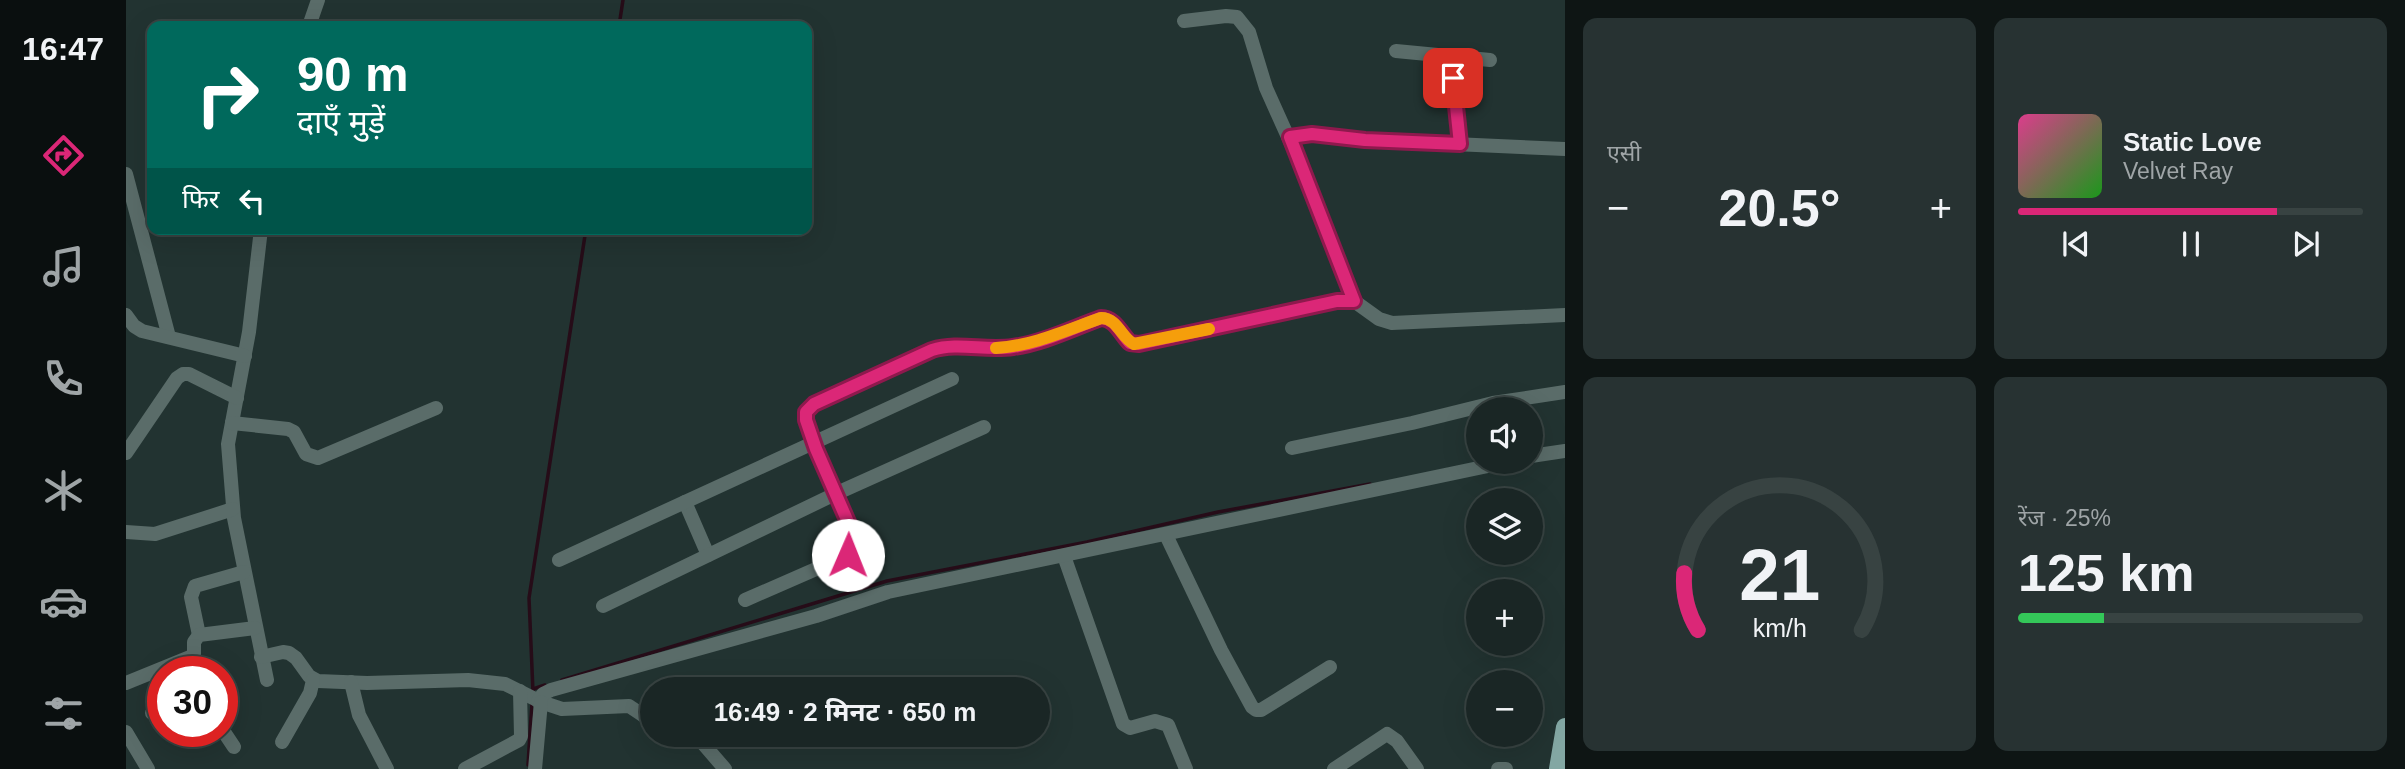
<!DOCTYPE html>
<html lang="hi">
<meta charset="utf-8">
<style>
:root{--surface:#1a2625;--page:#273232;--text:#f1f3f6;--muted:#9fa5a7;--line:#384342;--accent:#db2777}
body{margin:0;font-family:Arial,"Noto Sans Devanagari",sans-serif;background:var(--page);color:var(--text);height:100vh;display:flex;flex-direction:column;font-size:26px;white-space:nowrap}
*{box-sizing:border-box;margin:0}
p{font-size:23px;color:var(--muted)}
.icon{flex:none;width:38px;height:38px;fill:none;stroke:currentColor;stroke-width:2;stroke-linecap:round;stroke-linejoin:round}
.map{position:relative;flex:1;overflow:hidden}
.panel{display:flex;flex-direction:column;gap:18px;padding:18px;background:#0e1514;width:840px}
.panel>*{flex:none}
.top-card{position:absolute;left:21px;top:21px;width:665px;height:214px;border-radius:14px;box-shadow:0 7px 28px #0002,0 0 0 2px var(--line);background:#00695c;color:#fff;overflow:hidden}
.controls{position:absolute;left:1340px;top:397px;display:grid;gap:14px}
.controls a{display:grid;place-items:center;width:77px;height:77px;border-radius:50%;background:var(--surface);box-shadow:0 7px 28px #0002,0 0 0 2px var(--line);font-size:35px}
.speed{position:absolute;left:21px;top:656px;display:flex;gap:14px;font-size:35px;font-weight:700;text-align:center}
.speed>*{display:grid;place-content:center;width:91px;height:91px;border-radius:50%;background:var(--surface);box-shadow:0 7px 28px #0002,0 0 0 2px var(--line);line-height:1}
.speed .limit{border:10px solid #d22;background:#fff;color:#111}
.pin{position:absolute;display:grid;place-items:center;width:60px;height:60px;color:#fff;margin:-30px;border-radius:14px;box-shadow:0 4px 10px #0006}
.me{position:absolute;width:77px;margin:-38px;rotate:1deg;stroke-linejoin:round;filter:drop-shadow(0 0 5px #0008)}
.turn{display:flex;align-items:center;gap:24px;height:147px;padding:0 35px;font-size:32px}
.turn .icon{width:91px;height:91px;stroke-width:2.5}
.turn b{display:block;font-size:49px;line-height:60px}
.then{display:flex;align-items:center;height:66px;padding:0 35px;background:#0003;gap:14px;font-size:26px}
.big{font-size:52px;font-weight:700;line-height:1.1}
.panel .widget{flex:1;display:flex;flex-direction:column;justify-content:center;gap:10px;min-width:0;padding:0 24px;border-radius:14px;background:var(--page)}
.panel .dial{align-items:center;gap:0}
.dial svg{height:182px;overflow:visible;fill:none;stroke:var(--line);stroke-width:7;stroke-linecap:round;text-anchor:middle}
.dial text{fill:var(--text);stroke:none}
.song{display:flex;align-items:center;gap:21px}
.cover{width:84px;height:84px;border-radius:10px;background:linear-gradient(135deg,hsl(330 70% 55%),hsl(120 70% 35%))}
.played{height:7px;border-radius:4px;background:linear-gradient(90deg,var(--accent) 75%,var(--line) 75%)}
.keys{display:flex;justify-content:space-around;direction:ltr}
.heat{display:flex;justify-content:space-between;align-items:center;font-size:38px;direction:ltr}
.charge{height:10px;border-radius:5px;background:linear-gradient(90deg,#34c759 25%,var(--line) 0)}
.panel .tiles{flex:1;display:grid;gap:18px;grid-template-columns:repeat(2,1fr)}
.trip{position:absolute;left:514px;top:677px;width:410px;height:70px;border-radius:35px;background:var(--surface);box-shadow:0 7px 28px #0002,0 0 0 2px var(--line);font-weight:700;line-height:70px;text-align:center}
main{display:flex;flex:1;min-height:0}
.tab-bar{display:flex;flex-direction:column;width:126px;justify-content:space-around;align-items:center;background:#0a0f0f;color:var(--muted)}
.tab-bar .icon{width:49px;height:49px}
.tab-bar .on{color:var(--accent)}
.tab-bar b{font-size:32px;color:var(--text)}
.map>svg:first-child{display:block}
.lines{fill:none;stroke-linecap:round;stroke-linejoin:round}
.stream{stroke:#260c18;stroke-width:3.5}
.minor{stroke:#5a6c69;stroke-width:14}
.primary{stroke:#83a7a3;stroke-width:18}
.route-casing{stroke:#8e194d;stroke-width:18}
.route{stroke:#db2777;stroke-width:12}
.slow{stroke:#f59e0b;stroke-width:12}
</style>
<main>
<nav class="tab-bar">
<b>16:47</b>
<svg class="icon on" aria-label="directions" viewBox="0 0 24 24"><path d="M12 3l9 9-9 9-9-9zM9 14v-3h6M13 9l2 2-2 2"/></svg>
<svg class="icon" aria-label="music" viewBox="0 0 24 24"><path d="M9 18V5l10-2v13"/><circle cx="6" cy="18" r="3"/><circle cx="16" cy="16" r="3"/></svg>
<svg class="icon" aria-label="phone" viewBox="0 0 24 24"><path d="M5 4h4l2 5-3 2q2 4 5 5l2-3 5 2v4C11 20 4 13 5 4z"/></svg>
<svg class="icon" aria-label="climate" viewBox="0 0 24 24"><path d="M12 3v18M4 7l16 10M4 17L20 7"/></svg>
<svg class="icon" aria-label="car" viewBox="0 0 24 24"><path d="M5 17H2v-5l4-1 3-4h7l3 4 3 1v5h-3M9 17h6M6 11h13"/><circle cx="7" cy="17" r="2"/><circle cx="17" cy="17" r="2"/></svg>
<svg class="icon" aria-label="filters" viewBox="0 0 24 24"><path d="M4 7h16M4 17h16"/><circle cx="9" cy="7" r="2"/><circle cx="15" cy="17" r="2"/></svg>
</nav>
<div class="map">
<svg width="1439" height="769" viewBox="0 0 1439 769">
<rect width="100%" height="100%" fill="#223331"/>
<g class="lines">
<g class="stream">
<path d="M 493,26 L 497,0"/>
<path d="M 436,680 L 761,581 L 961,542 L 1092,512 L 1244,484"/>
<path d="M 407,689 L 419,685"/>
<path d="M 407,692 L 403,598 L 460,229"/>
<path d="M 402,765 L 406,703"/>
</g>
<g class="minor">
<path d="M 1058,21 L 1100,16 L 1111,17 L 1123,32 L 1140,88 L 1180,177 L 1228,301"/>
<path d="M 183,26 L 192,0"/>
<path d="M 1270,51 L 1364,60"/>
<path d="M 1324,56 L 1334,143"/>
<path d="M 1164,137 L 1186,134 L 1239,140 L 1439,149"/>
<path d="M 0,174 L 43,337"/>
<path d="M 135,229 L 123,332 L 102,444 L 108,518 L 141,680"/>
<path d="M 0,315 L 8,326 L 16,331 L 119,356"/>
<path d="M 106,423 L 162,429 L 168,432 L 180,454 L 192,458 L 310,408"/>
<path d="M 1166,448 L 1286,423 L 1367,403 L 1439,392"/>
<path d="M 0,453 L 51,378 L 57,374 L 63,374 L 111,398"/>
<path d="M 1405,456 L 1439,451"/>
<path d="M 559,502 L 582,555"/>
<path d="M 0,532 L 29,534 L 107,509"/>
<path d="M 1040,535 L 1095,650 L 1126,707 L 1130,710 L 1135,710 L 1204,667"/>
<path d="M 938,556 L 997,724 L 1004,728 L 1029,721 L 1042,725 L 1060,769"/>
<path d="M 433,560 L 826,379"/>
<path d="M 619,600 L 722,555 L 729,548 L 729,539 L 690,449 L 680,420 L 680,412 L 688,404 L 805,350 C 832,342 859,351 887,347 C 917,343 947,328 975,318 C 989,318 995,334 1004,343 L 1013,344 L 1211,301 L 1228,301 L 1253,319 L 1266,323 L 1439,315"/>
<path d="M 477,606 L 709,494 L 858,427"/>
<path d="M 73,635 L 65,597 L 69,586 L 118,572"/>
<path d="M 135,657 L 157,652 L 163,653 L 170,658 L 183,676 L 192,681 L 241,683 L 342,680 L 379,684 L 415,702 L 436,709 L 503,706 L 527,722"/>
<path d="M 225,682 L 233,715 L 261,769"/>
<path d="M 0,683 L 64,657 L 68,654 L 68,642 L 73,635 L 129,628"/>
<path d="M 412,701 L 417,694 L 425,690 L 690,616 L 762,592 L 1381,462"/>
<path d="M 26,713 L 37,708"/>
<path d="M 96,729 L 108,747"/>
<path d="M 0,732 L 22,769"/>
<path d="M 559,735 L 574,740 L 599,769"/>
<path d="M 156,742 L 184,693 L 187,680"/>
<path d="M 339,769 L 393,740 L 395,736 L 394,691"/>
<path d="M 409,769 L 415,702"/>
<path d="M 1208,769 L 1261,734 L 1271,741 L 1291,769"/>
<path d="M 1372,769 L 1380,769"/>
</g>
<path class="primary" d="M 1432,769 L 1439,727"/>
</g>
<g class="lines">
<defs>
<path id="route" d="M 722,555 L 729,548 L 729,538 L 690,449 L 680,420 L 680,412 L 688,404 L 806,350 C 832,342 859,351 887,347 C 917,343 947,328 975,318 C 989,318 995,334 1004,343 L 1013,344 L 1211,301 L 1228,301 L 1164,137 L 1186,134 L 1239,140 L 1334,144 L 1327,78"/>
</defs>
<use href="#route" class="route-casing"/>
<use href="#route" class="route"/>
<path class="slow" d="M 870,348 C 907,346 941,330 975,318 C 992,318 995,338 1008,344 L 1083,329"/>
</g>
</svg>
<div class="controls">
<a><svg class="icon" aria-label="sound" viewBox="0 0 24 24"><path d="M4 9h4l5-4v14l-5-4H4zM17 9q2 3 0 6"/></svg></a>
<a><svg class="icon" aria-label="layers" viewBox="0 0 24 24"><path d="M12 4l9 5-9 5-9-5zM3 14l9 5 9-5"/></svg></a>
<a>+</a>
<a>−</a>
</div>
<div class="speed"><div class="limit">30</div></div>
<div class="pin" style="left:1327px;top:78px;background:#d93025"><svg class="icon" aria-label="arrive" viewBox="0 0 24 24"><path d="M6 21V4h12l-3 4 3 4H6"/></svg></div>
<svg class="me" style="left:722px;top:555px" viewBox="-20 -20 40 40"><circle r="19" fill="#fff"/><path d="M0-13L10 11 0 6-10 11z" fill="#db2777"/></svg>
<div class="trip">16:49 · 2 मिनट · 650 m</div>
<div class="top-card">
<div class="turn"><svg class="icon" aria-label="right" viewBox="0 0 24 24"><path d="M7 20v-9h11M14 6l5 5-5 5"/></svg><div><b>90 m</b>दाएँ मुड़ें</div></div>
<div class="then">फिर<svg class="icon" aria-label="left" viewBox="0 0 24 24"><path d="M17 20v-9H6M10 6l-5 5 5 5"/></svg></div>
</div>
</div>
<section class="panel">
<div class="tiles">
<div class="widget"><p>एसी</p>
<div class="heat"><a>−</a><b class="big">20.5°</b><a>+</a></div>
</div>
<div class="widget">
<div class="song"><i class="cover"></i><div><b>Static Love</b><p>Velvet Ray</p></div></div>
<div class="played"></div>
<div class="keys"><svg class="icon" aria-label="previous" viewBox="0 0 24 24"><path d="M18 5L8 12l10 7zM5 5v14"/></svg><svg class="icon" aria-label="pause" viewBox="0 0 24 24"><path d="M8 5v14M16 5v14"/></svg><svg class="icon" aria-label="next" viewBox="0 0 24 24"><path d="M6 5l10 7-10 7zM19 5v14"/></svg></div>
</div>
<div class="widget dial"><svg viewBox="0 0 100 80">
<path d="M14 69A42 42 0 1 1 86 69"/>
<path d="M14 69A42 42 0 0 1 8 44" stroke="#db2777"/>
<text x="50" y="56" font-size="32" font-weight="700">21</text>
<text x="50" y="72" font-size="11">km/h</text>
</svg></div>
<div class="widget"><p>रेंज · 25%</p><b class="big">125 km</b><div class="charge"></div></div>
</div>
</section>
</main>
